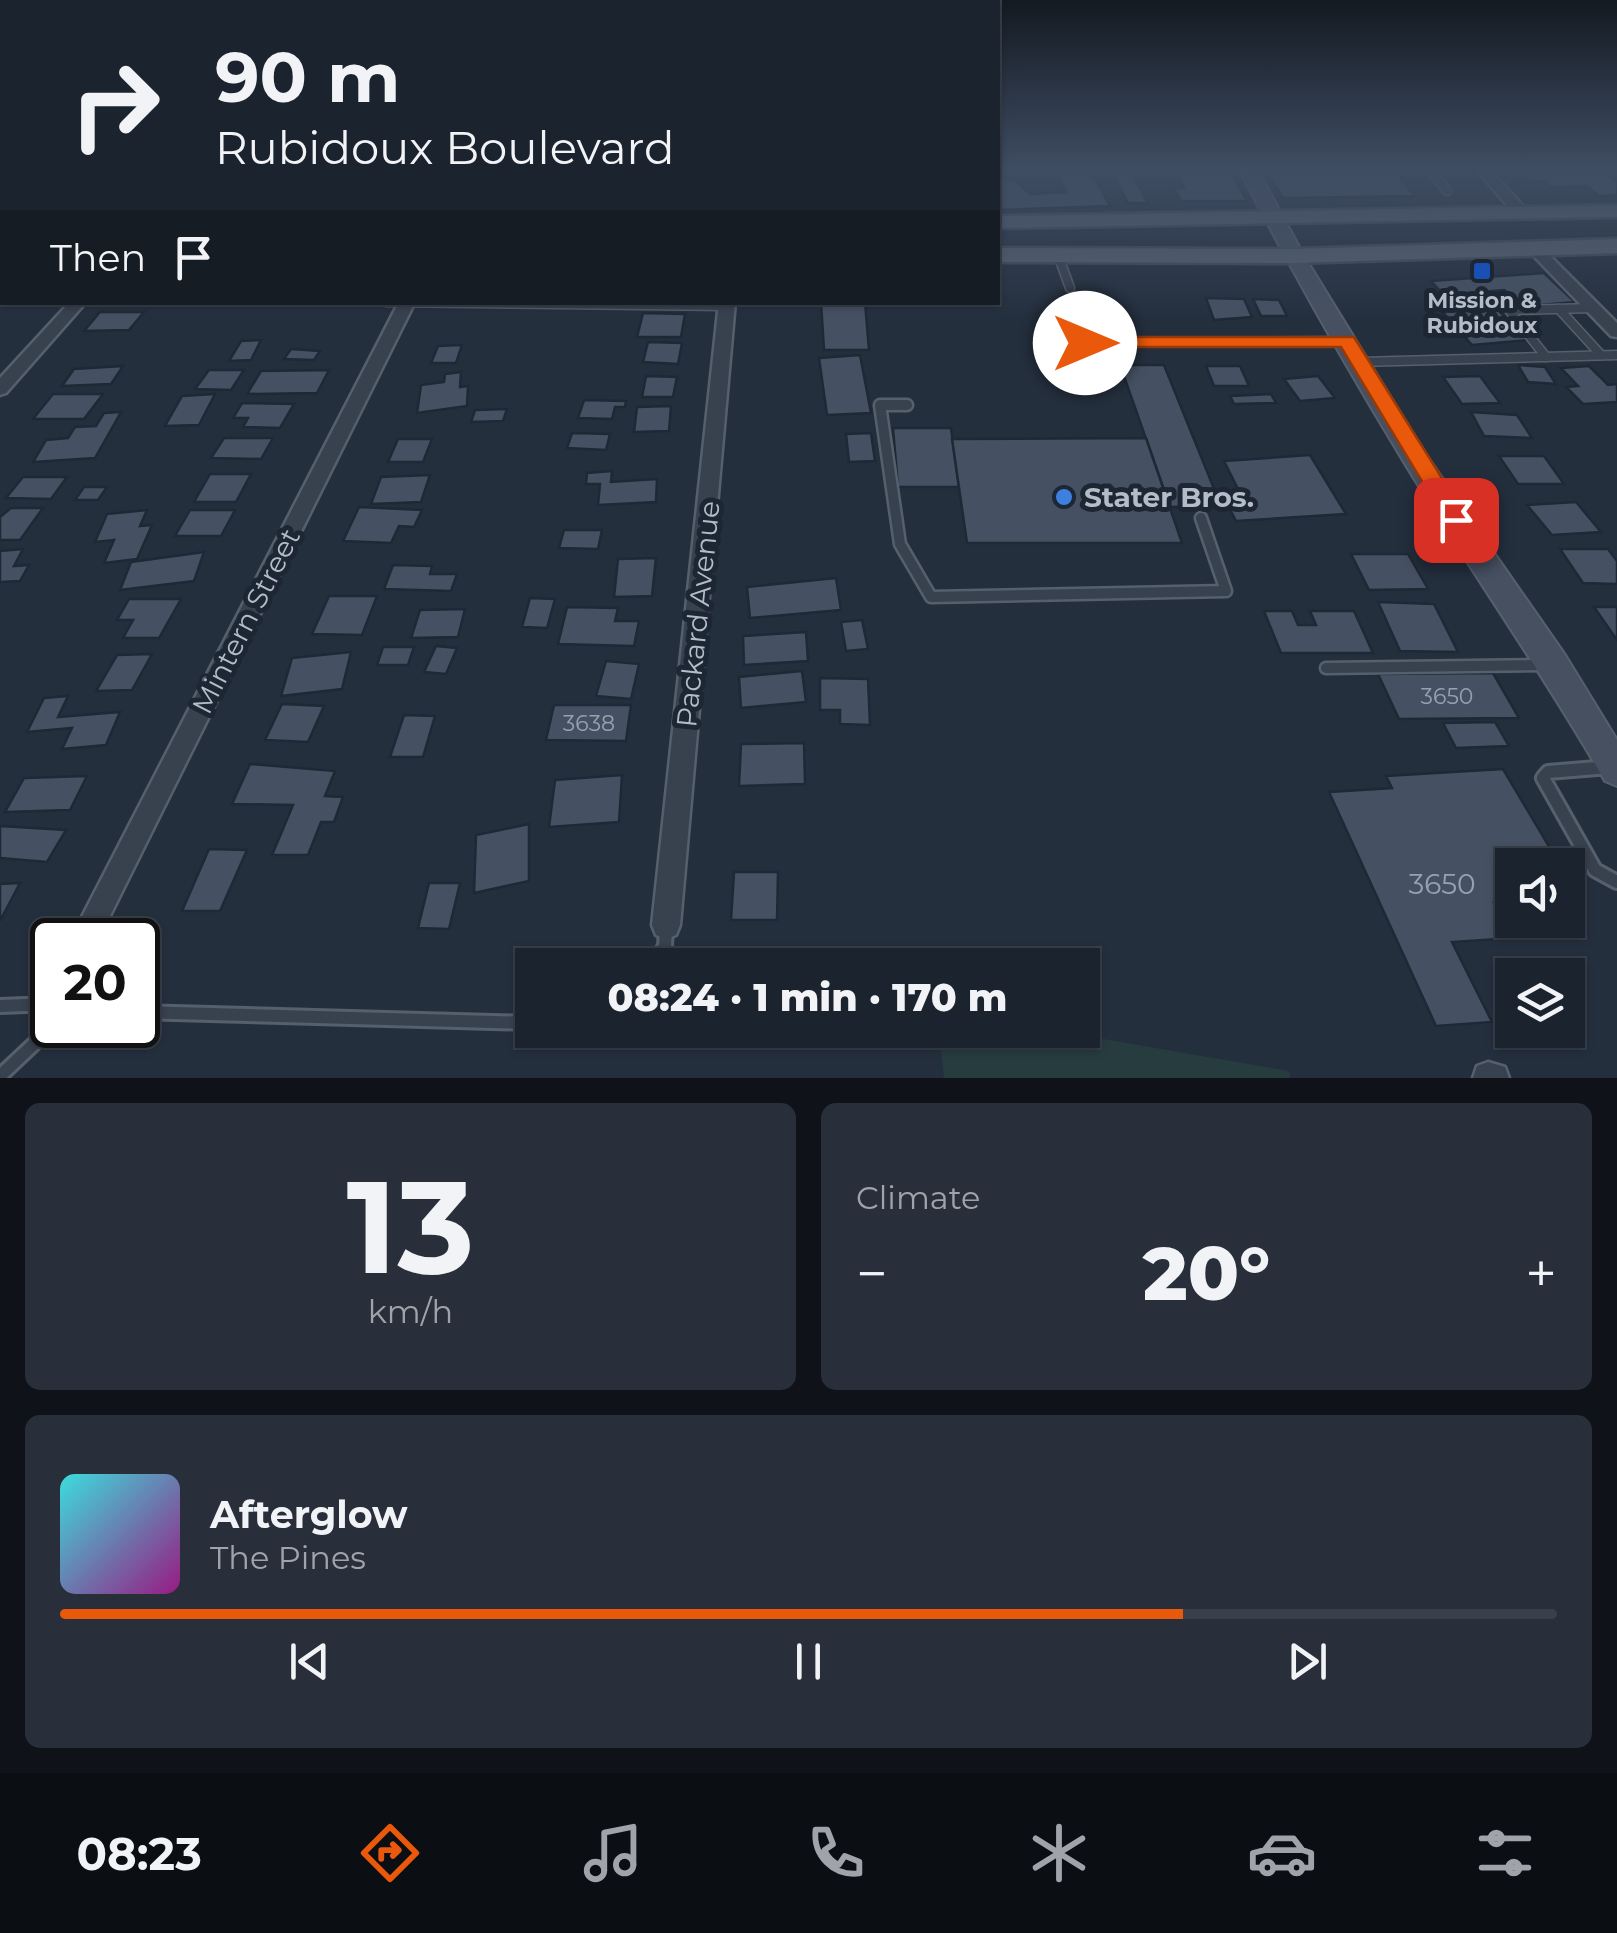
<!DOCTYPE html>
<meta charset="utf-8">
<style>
:root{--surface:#1b232e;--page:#282f3a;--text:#f1f3f6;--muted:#a0a4aa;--line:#39404a;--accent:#ea580c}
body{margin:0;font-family:Montserrat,sans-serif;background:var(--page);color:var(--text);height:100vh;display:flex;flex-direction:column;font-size:38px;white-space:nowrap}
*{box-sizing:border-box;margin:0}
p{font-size:32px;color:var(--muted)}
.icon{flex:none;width:55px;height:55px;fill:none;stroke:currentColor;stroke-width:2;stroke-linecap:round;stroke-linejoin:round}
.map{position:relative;height:1078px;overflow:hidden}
.drawer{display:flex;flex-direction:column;gap:25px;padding:25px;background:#0f1319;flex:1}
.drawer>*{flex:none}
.top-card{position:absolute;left:0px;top:0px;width:1000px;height:305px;box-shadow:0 2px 8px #0004,0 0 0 2px var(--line);background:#1b232e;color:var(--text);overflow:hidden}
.fabs{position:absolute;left:1495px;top:848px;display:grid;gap:20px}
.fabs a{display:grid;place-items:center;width:90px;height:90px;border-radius:0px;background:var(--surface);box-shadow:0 2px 8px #0004,0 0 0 2px var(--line);font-size:50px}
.speed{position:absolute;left:30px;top:918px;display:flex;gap:20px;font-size:50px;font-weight:700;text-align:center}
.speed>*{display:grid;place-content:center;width:130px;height:130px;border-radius:50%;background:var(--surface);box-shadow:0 2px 8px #0004,0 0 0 2px var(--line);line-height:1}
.speed .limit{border:5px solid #111;border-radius:15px;background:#fff;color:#111}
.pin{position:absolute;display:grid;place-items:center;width:85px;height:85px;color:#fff;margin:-42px;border-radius:20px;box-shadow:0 5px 15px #0006}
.me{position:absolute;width:110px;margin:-55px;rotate:90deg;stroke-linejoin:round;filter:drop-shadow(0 0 8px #0008)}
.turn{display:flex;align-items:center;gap:35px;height:210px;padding:0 50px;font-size:45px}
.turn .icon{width:130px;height:130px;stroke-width:2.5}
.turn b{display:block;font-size:70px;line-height:85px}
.then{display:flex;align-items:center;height:95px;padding:0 50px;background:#0003;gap:20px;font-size:38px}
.big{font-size:75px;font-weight:800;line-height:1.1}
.drawer .tile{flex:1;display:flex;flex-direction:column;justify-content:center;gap:15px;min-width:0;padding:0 35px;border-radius:15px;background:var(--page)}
.drawer .dial{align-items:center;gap:0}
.dial b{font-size:130px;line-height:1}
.song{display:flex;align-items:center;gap:30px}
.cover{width:120px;height:120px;border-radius:15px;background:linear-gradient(135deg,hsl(180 70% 55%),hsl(310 70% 35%))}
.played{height:10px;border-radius:5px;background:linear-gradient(90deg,var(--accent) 75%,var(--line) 75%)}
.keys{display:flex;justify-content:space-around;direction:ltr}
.heat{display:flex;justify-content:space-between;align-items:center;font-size:55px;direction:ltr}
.drawer .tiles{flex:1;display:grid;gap:25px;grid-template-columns:1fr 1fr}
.tile:last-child{grid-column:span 2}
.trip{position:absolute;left:515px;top:948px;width:585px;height:100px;border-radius:0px;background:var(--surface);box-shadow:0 2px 8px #0004,0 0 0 2px var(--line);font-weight:800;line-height:100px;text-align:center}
.menu{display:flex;height:160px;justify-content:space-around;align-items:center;background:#0b0e12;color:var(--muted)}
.menu .icon{width:70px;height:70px}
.menu .current{color:var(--accent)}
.menu b{font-size:45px;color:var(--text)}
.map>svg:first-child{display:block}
.green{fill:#263c3f}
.building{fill:#455162;stroke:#1f2835;stroke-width:2.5}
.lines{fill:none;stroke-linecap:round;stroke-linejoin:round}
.lane-far2-casing{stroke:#565f6c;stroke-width:11}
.lane-far1-casing{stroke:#565f6c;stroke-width:15}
.lane-casing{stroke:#565f6c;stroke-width:18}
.street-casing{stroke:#565f6c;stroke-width:5}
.secondary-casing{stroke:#565f6c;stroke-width:4}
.primary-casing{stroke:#414a57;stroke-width:5}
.lane-far2{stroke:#38414e;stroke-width:8}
.lane-far1{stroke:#38414e;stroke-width:10}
.lane{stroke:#38414e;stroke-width:12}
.street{fill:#38414e;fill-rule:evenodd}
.secondary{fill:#465061;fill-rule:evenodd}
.primary{fill:#56606e;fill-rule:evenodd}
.route{fill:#ea580c;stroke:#983908;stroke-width:2.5}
.transit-dot{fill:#1a4fb4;stroke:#1d2633;stroke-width:4}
.shop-dot{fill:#3f7fe0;stroke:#1d2633;stroke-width:4}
.labels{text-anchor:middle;stroke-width:10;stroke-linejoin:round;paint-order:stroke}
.far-poi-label{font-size:22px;font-weight:bold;fill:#b4bcc9;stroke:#1d2633}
.number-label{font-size:22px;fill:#98a1af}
.poi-label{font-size:28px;font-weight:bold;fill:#b4bcc9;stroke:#1d2633;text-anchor:start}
.street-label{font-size:28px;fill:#b4bcc9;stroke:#1d2633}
.near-number-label{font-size:28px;fill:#98a1af}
</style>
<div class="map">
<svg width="1617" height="1078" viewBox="0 0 1617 1078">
<rect width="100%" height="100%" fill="#242f3e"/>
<path class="green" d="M 939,1030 L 1051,1030 L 1289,1071 L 1290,1078 L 944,1078 Z"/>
<g class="building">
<path d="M 1090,169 L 1110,206 L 998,210 L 998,177 L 1016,181 L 1030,194 L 1066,192 L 1055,171 Z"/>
<path d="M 1110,169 L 1129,169 L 1148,203 L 1128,203 Z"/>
<path d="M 1339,169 L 1394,171 L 1415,196 L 1283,198 L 1267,173 Z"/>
<path d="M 1517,169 L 1601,169 L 1617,182 L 1617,195 L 1599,196 L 1587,186 L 1550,187 L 1543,181 L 1531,182 Z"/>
<path d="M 1175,171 L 1230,171 L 1247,201 L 1181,201 L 1174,188 L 1184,188 Z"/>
<path d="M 1544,273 L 1575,302 L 1529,306 L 1504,290 L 1480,292 L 1528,340 L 1472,345 L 1440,309 L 1456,308 L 1431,281 Z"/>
<path d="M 1206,298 L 1244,299 L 1252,317 L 1214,320 Z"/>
<path d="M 1253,299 L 1279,300 L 1287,316 L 1261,316 Z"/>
<path d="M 821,302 L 865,302 L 869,350 L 824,350 Z"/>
<path d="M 100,312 L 144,312 L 129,330 L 84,331 Z"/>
<path d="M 643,313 L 685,314 L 681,337 L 637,337 Z"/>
<path d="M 261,340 L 251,360 L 229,361 L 241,341 Z"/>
<path d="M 648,342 L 682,343 L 678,364 L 643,362 Z"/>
<path d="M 462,345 L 456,363 L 431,363 L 438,346 Z"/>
<path d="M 291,349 L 320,351 L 314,360 L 284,359 Z"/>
<path d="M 860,355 L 871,413 L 827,415 L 819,358 Z"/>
<path d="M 1120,365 L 1164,365 L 1221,506 L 1170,507 Z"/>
<path d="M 1518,365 L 1545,367 L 1556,384 L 1528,382 Z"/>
<path d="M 123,366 L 111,384 L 62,386 L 74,369 Z"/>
<path d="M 1206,366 L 1240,366 L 1249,386 L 1214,386 Z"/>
<path d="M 1589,366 L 1608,385 L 1617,384 L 1617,402 L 1583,404 L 1566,387 L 1578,386 L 1561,368 Z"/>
<path d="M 209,370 L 244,370 L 231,390 L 195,389 Z"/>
<path d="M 329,370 L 317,393 L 247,394 L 261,371 Z"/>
<path d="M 461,372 L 460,387 L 468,386 L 467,406 L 417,413 L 421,385 L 444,382 L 445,374 Z"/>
<path d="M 646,376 L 677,377 L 673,397 L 642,397 Z"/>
<path d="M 1318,376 L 1335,398 L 1300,401 L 1284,379 Z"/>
<path d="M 1480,376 L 1500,403 L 1462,404 L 1443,377 Z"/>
<path d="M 53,394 L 103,394 L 84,419 L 33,419 Z"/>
<path d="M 215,394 L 199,425 L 165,426 L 182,396 Z"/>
<path d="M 1271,394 L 1276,403 L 1234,404 L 1230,396 Z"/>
<path d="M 584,400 L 626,401 L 625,407 L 615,407 L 612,419 L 578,418 Z"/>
<path d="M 242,403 L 294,404 L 280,428 L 243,427 L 248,418 L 233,418 Z"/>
<path d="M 671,406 L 669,431 L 634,432 L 637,407 Z"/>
<path d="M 507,409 L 503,421 L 471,422 L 475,410 Z"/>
<path d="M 121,412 L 95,458 L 33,462 L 46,440 L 68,438 L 75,427 L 96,426 L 104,413 Z"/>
<path d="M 1471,412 L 1517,415 L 1532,438 L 1484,436 Z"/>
<path d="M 893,428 L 951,428 L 959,487 L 898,487 Z"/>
<path d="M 572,433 L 610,434 L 606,450 L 567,448 Z"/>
<path d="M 871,433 L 875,461 L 849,462 L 846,434 Z"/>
<path d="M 224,438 L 273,438 L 261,459 L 211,458 Z"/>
<path d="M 1146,438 L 1182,543 L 967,543 L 952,439 Z"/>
<path d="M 398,439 L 432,439 L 423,462 L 388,462 Z"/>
<path d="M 1310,455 L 1346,514 L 1236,521 L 1221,492 L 1239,491 L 1224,461 Z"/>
<path d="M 1499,456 L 1544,456 L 1564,484 L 1518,484 Z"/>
<path d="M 612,471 L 611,482 L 657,479 L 656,502 L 598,505 L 600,484 L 586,484 L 587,473 Z"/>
<path d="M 210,474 L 251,474 L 236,502 L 194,502 Z"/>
<path d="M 430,475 L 421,502 L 371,504 L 381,477 Z"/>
<path d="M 23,477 L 67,477 L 51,499 L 6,498 Z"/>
<path d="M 84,487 L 107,487 L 98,500 L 75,500 Z"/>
<path d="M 1576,502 L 1601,532 L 1552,535 L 1527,505 Z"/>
<path d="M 359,507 L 422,510 L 414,527 L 399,526 L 391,543 L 343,541 Z"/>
<path d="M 11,508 L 43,508 L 20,540 L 0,540 L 0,517 Z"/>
<path d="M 147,510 L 140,526 L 152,525 L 137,559 L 104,563 L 114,540 L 95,542 L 107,514 Z"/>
<path d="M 190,510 L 235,510 L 221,536 L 175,536 Z"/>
<path d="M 564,530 L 602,530 L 598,549 L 559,548 Z"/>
<path d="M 23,549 L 14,566 L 29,565 L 20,581 L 0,582 L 0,551 Z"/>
<path d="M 1560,549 L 1608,549 L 1617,561 L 1617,584 L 1583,583 Z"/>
<path d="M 204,552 L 194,581 L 120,590 L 131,562 Z"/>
<path d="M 1351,554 L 1408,554 L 1428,589 L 1369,590 Z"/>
<path d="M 656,558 L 652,596 L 614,597 L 618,559 Z"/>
<path d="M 393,565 L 432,566 L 430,574 L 457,574 L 451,591 L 384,589 Z"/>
<path d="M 836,578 L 841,610 L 750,618 L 747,587 Z"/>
<path d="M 329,596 L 377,596 L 362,635 L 312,634 Z"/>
<path d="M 530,598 L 555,599 L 547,628 L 522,627 Z"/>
<path d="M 129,599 L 181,599 L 159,638 L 123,638 L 133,620 L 117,620 Z"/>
<path d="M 1378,602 L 1434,604 L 1458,652 L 1400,651 Z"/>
<path d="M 567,607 L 618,608 L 615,621 L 639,621 L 634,646 L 558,644 Z"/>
<path d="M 1594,607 L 1617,607 L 1617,640 Z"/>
<path d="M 465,609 L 458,637 L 411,638 L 420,610 Z"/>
<path d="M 1264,611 L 1292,611 L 1298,625 L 1316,625 L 1310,611 L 1354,611 L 1373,653 L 1281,653 Z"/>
<path d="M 862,620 L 868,649 L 846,651 L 841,622 Z"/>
<path d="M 806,632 L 808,661 L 744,665 L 743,636 Z"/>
<path d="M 436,646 L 457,648 L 446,674 L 424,672 Z"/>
<path d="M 383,647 L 414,647 L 408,665 L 377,665 Z"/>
<path d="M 351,652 L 342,689 L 281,696 L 292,658 Z"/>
<path d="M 152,654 L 132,690 L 96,691 L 117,655 Z"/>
<path d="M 606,661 L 639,664 L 631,699 L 596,696 Z"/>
<path d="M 802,671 L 806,702 L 741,708 L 739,677 Z"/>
<path d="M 1493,673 L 1519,718 L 1399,719 L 1378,674 Z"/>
<path d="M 820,678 L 868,679 L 870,725 L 840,724 L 840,710 L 820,710 Z"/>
<path d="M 68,696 L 58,717 L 120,712 L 106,745 L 62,749 L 72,728 L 27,732 L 44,698 Z"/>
<path d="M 282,704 L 324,706 L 308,742 L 265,740 Z"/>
<path d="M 554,705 L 631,705 L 626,741 L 546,740 Z"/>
<path d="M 404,715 L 435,716 L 423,757 L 390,757 Z"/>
<path d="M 1495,722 L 1509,746 L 1456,748 L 1443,723 Z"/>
<path d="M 804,743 L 805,784 L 739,786 L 741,744 Z"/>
<path d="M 250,764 L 335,771 L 325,796 L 343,797 L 334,822 L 321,822 L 308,855 L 272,855 L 293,805 L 232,804 Z"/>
<path d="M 1503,769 L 1560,865 L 1512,865 L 1512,902 L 1494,903 L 1513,938 L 1452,942 L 1492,1022 L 1436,1026 L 1329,792 L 1392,788 L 1386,776 Z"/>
<path d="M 622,775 L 619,822 L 549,827 L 555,780 Z"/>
<path d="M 87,776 L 70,810 L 5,812 L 24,778 Z"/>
<path d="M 529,824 L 529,881 L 474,893 L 476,835 Z"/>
<path d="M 0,826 L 66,830 L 47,862 L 0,858 Z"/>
<path d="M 209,849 L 247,850 L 220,911 L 182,911 Z"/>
<path d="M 734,872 L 778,872 L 777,920 L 731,920 Z"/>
<path d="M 20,883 L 0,921 L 0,884 Z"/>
<path d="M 429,883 L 460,883 L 449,929 L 418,928 Z"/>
</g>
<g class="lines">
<defs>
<g id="lane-far2">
<path d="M 1429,169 L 1447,191"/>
<path d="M 1058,255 L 1070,288"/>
<path d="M 386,302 L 727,306"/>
<path d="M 1559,309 L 1601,355"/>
<path d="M 1085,343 L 1346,341"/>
<path d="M 1546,357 L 1509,310 L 1593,308"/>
<path d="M 1360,362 L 1617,355"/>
</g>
<g id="lane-far1">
<path d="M 907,405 L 880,405 L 900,544 L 931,597 L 1226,591 L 1201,518"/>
<path d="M 1326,668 L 1543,665"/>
</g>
<g id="lane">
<path d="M 1609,767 L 1548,772 L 1543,778 L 1595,870 L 1617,882"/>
<path d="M 654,965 L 665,946 L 666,929"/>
<path d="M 0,1006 L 52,1004"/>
<path d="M 138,1012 L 532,1023"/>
<path d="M 0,1076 L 36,1042 L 52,1005"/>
</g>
<g id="street">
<path d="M 1476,169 L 1489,169 L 1525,208 L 1525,214 L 1515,214 Z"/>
<path d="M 1535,245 L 1540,246 L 1617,323 L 1617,337 L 1611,336 L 1530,252 L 1528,249 Z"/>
<path d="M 70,302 L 86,302 L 6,393 L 0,395 L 0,378 Z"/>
<path d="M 399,302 L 415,302 L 98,940 L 70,940 Z"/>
<path d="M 719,302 L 735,302 L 680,925 L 676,935 L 666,939 L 656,935 L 652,925 Z"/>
<path d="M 1488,1062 L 1505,1067 L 1509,1078 L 1473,1078 L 1477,1066 Z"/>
</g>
<path id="secondary" d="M 1239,169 L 1257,169 L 1304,256 L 1426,455 L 1565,655 L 1617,740 L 1617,786 L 1605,781 C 1543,673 1472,573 1407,467 C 1348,370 1291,270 1239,169 Z"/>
<g id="primary">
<path d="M 1617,205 L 1617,217 L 998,228 L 998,216 Z"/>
<rect x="0" y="210" width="2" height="12"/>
<path d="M 0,238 L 2,239 L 2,252 L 0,252 Z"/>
<path d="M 1617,239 L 1617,253 L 1294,263 L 998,262 L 998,248 L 1294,249 Z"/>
</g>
</defs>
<use href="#lane-far2" class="lane-far2-casing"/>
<use href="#lane-far1" class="lane-far1-casing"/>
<use href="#lane" class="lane-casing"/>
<use href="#street" class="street-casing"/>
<use href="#secondary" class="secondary-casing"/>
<use href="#primary" class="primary-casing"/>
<use href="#lane-far2" class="lane-far2"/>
<use href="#lane-far1" class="lane-far1"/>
<use href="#lane" class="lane"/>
<use href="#street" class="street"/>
<use href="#secondary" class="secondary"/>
<use href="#primary" class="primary"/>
</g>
<linearGradient id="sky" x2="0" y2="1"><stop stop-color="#141a22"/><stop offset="0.53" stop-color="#3f4d63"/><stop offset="1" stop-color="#3f4d63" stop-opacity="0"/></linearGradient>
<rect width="1617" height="320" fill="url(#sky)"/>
<path class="route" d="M 1085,337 L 1354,337 L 1468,520 L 1464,526 L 1449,526 L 1341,347 L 1079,347 L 1079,339 Z"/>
<rect class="transit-dot" x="1472" y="261" width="20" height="20" rx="5"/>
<circle class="shop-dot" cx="1064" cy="497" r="10"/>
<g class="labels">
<g class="far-poi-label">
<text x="1482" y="308">Mission &amp;<tspan x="1482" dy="25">Rubidoux</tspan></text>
</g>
<g class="number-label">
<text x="1447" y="704">3650</text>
<text x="589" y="731">3638</text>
</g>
<g class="poi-label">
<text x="1084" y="507">Stater Bros.</text>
</g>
<g class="street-label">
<text transform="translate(698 614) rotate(-84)" y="10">Packard Avenue</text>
<text transform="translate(246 621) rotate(-63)" y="10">Mintern Street</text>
</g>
<g class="near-number-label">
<text x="1442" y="894">3650</text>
</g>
</g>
</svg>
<div class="fabs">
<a><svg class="icon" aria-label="sound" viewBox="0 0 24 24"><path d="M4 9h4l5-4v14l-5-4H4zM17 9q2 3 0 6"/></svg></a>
<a><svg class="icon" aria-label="layers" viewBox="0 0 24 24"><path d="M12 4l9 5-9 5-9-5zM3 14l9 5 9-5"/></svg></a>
</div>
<div class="speed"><div class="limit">20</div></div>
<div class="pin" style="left:1456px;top:520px;background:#d93025"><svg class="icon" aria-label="arrive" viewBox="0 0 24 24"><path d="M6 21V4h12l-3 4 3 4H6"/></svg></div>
<svg class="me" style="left:1085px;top:343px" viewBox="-20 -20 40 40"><circle r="19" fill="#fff"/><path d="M0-13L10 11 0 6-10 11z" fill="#ea580c"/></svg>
<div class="trip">08:24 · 1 min · 170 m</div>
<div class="top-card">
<div class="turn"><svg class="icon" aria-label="right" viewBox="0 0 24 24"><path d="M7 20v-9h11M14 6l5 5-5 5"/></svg><div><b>90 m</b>Rubidoux Boulevard</div></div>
<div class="then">Then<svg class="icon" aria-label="arrive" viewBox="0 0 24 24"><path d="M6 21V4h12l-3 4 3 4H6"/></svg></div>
</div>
</div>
<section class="drawer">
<div class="tiles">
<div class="tile dial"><b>13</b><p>km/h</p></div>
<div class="tile"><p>Climate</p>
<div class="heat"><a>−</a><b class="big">20°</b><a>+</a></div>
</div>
<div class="tile">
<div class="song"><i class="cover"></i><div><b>Afterglow</b><p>The Pines</p></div></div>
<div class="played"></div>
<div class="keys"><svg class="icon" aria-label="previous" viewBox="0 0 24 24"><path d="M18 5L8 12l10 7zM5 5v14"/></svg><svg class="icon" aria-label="pause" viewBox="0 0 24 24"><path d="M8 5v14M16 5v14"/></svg><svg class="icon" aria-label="next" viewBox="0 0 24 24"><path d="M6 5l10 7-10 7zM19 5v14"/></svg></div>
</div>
</div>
</section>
<nav class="menu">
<b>08:23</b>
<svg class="icon current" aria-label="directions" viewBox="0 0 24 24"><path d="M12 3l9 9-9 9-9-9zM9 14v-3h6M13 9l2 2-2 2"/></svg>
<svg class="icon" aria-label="music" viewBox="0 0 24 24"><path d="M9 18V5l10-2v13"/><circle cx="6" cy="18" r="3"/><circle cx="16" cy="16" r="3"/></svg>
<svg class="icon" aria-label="phone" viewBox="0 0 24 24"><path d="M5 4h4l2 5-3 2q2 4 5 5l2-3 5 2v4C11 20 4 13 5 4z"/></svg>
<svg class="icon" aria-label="climate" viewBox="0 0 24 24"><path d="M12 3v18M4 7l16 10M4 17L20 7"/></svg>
<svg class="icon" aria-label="car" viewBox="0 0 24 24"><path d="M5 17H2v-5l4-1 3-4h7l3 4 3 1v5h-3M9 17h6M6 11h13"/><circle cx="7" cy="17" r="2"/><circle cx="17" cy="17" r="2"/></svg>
<svg class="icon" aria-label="filters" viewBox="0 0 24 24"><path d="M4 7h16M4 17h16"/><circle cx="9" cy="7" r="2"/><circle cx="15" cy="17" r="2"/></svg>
</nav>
